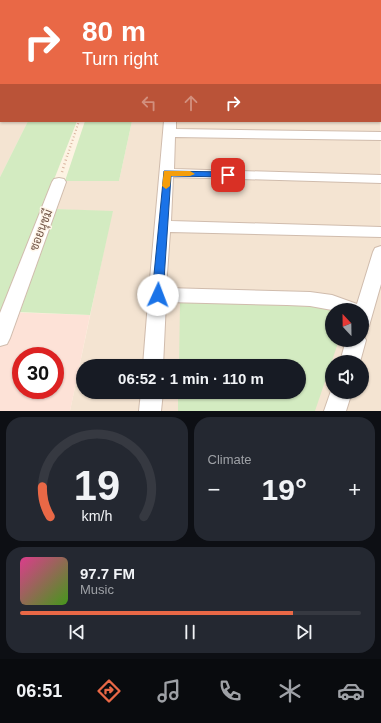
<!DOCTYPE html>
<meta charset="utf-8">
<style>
:root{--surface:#171b24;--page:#242831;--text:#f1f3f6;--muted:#9ea1a6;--line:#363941;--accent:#e96846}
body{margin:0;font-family:Helvetica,Sarabun,sans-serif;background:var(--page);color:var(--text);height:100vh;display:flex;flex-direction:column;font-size:15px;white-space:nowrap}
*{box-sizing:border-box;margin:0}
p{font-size:13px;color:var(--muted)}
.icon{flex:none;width:22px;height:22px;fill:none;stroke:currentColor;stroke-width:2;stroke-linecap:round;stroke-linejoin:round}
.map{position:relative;height:411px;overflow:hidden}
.sheet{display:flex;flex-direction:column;gap:6px;padding:6px;background:#0d0f14;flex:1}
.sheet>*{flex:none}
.top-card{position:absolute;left:0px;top:0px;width:381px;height:122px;box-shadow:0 1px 3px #0004;background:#e96846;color:#fff;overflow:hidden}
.needle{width:26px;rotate:338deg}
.controls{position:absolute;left:325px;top:303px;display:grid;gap:8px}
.controls a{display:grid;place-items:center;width:44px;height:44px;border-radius:50%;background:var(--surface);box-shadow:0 1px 3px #0004;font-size:20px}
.speed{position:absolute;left:12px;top:347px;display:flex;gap:8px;font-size:20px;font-weight:700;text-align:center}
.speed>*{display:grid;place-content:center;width:52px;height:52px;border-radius:50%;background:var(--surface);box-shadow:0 1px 3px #0004;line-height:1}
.speed .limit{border:6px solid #d22;background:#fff;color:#111}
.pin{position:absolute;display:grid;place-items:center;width:34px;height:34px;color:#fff;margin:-17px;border-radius:8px;box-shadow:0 2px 6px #0006}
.me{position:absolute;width:44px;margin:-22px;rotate:2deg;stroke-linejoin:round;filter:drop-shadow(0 0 3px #0008)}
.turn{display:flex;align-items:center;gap:14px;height:84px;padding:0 16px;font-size:18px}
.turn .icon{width:52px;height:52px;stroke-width:2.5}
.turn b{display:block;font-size:28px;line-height:34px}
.lanes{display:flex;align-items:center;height:38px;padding:0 16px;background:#0003;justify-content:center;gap:20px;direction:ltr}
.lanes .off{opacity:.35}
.big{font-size:30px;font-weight:700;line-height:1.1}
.sheet .card{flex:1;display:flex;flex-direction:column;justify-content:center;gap:6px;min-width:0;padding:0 14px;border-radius:16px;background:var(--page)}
.sheet .dial{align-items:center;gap:0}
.dial svg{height:104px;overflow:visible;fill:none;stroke:var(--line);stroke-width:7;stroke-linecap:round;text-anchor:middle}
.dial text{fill:var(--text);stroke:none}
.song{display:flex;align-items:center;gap:12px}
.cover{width:48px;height:48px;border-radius:6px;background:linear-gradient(135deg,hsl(330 70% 55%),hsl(100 70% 35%))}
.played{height:4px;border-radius:2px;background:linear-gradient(90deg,var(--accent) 80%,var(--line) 80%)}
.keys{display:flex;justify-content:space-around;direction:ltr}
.heat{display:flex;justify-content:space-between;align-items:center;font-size:22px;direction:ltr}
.sheet .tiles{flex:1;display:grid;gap:6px;grid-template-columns:1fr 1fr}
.card:last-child{grid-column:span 2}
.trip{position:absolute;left:76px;top:359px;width:230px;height:40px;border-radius:20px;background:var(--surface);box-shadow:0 1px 3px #0004;font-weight:700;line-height:40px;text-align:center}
.menu{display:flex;height:64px;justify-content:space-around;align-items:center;background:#090b0e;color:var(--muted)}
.menu .icon{width:28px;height:28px}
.menu .selected{color:var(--accent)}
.menu b{font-size:18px;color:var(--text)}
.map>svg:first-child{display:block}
.residential{fill:#f4e4d2;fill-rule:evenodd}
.commercial{fill:#fde2d7;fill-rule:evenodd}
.green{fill:#d3ebc1}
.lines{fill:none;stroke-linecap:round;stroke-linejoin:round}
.canal{fill:#b7e0e7;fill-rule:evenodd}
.minor-casing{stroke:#d0bcad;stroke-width:2}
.path-far1{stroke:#d8b39d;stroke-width:2;stroke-dasharray:1 2.5;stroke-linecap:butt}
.path{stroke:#d8b39d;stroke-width:2.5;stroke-dasharray:1 3;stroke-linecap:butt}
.minor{fill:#fff;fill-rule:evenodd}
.route{fill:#1a73e8;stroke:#114b97}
.slow{fill:#f59e0b}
.labels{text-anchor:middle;stroke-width:3;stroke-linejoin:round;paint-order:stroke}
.street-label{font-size:12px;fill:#755849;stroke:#fff6ea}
</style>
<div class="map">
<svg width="381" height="411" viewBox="0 0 381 411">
<rect width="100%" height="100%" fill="#fdf3e3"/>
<g class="residential">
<path d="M 0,0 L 116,1 L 1,1 L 1,121 L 28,121 L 0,177 Z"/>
<path d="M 380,9 L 381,411 L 70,411 L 112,212 L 56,209 L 65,181 L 119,181 L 132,121 L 380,121 ZM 332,310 L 362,310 L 362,340 L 332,340 ZM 332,362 L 362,362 L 362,392 L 332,392 ZM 83,366 L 299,366 L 299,392 L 83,392 Z"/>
</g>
<path class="commercial" d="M 2,312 L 90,315 L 70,411 L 0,411 L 0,317 ZM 21,356 L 55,356 L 55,390 L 21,390 Z"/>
<g class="green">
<path d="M 28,121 L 77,121 L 0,317 L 0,177 Z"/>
<path d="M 85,121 L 132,121 L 119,181 L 65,181 Z"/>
<path d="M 56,209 L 113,211 L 90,315 L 18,312 Z"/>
<path d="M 180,302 L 327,307 L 332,310 L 332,340 L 339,340 L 315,411 L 178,411 L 178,392 L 299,392 L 299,366 L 179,366 Z"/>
</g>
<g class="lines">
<g class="canal">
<rect x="58" y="0" width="8" height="1"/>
<path d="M 107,0 L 116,0 L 117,1 L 108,1 Z"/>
<path d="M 311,0 L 322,0 L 323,1 L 312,1 Z"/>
<rect x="380" y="5" width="1" height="4"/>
</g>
<defs>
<g id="minor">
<rect x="136" y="0" width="8" height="1"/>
<path d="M 184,0 L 192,0 L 193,1 L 185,1 Z"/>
<path d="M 1,12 L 1,18 L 0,19 L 0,13 Z"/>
<rect x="380" y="27" width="1" height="6"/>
<rect x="0" y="31" width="1" height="6"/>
<rect x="380" y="46" width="1" height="6"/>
<rect x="0" y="48" width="1" height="6"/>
<rect x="380" y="70" width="1" height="6"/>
<rect x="380" y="99" width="1" height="6"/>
<path d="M 164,121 L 176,121 L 176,129 L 381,132 L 381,140 L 175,137 L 174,169 L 381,175 L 381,183 L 173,177 L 171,221 L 381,227 L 381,237 L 170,232 L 166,288 L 310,292 L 332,295 L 357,304 L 373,252 L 375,248 L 381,246 L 381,284 L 369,326 L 362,329 L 362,310 L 332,310 L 310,306 L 287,305 L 166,302 L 163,366 L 143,366 C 149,284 157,203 164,121 Z"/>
<path d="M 59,178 L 64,179 L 66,182 L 10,338 L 7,344 L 0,346 L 0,313 L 52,182 L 54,179 Z"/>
<path d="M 362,334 L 366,340 L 360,362 L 340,362 L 346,340 L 362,340 Z"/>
<path d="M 332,388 L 332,392 L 352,392 L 346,411 L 324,411 Z"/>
<path d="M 141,392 L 163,392 L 161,411 L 139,411 Z"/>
</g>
</defs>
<use href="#minor" class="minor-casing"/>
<path class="path-far1" d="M 68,154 L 79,121"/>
<path class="path" d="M 62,172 L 68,153"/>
<use href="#minor" class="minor"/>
</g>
<path class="route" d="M 164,171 L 228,172 L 232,175 L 228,177 L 171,176 L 163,295 L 161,298 L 158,299 L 154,298 L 152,295 Z"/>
<path class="slow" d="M 164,171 L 190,171 L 195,174 L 190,176 L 171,176 L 170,186 L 166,189 L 162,186 Z"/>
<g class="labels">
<g class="street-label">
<text transform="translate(41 230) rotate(-69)" y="4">ซอยนุชมี</text>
</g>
</g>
</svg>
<div class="controls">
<a><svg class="needle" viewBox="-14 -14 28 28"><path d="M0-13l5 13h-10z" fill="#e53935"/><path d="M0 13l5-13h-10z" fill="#9ea1a6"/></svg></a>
<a><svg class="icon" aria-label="sound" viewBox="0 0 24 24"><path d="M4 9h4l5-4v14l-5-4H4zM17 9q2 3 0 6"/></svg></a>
</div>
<div class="speed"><div class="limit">30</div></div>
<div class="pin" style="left:228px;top:175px;background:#d93025"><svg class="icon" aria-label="arrive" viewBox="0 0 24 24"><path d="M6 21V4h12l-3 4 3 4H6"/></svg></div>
<svg class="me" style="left:158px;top:295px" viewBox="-20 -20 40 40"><circle r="19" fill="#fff"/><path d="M0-13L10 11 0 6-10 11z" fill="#1a73e8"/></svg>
<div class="trip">06:52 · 1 min · 110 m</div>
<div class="top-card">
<div class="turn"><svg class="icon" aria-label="right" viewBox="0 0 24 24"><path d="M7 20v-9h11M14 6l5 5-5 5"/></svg><div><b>80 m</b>Turn right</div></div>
<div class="lanes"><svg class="icon off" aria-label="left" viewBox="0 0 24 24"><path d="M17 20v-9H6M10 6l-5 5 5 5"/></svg><svg class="icon off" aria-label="ahead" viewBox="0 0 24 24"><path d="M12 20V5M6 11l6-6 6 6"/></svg><svg class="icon" aria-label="right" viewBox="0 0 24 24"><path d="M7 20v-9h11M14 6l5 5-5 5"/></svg></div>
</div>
</div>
<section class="sheet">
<div class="tiles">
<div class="card dial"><svg viewBox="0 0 100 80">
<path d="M14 69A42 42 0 1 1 86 69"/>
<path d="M14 69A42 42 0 0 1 8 46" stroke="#e96846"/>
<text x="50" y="56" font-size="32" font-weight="700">19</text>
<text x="50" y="72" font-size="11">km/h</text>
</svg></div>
<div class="card"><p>Climate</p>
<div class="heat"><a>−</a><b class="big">19°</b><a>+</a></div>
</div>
<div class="card">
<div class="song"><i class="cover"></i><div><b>97.7 FM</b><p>Music</p></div></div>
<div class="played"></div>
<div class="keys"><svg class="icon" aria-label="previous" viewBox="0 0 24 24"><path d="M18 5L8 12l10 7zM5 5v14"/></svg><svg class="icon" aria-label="pause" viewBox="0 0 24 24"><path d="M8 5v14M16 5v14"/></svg><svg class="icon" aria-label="next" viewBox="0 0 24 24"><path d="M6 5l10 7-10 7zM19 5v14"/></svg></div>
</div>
</div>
</section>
<nav class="menu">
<b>06:51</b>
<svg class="icon selected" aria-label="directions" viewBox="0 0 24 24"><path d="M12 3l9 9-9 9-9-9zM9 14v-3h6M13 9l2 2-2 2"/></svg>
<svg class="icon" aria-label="music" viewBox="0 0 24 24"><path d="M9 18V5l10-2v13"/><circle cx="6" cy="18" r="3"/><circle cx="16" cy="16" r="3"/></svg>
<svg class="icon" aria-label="phone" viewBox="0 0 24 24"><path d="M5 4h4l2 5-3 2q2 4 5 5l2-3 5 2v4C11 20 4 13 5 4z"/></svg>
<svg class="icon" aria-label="climate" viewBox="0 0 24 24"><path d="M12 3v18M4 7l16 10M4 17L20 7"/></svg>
<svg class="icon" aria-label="car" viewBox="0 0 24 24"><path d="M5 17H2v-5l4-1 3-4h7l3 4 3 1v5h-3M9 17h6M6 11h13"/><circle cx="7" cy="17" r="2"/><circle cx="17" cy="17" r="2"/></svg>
</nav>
